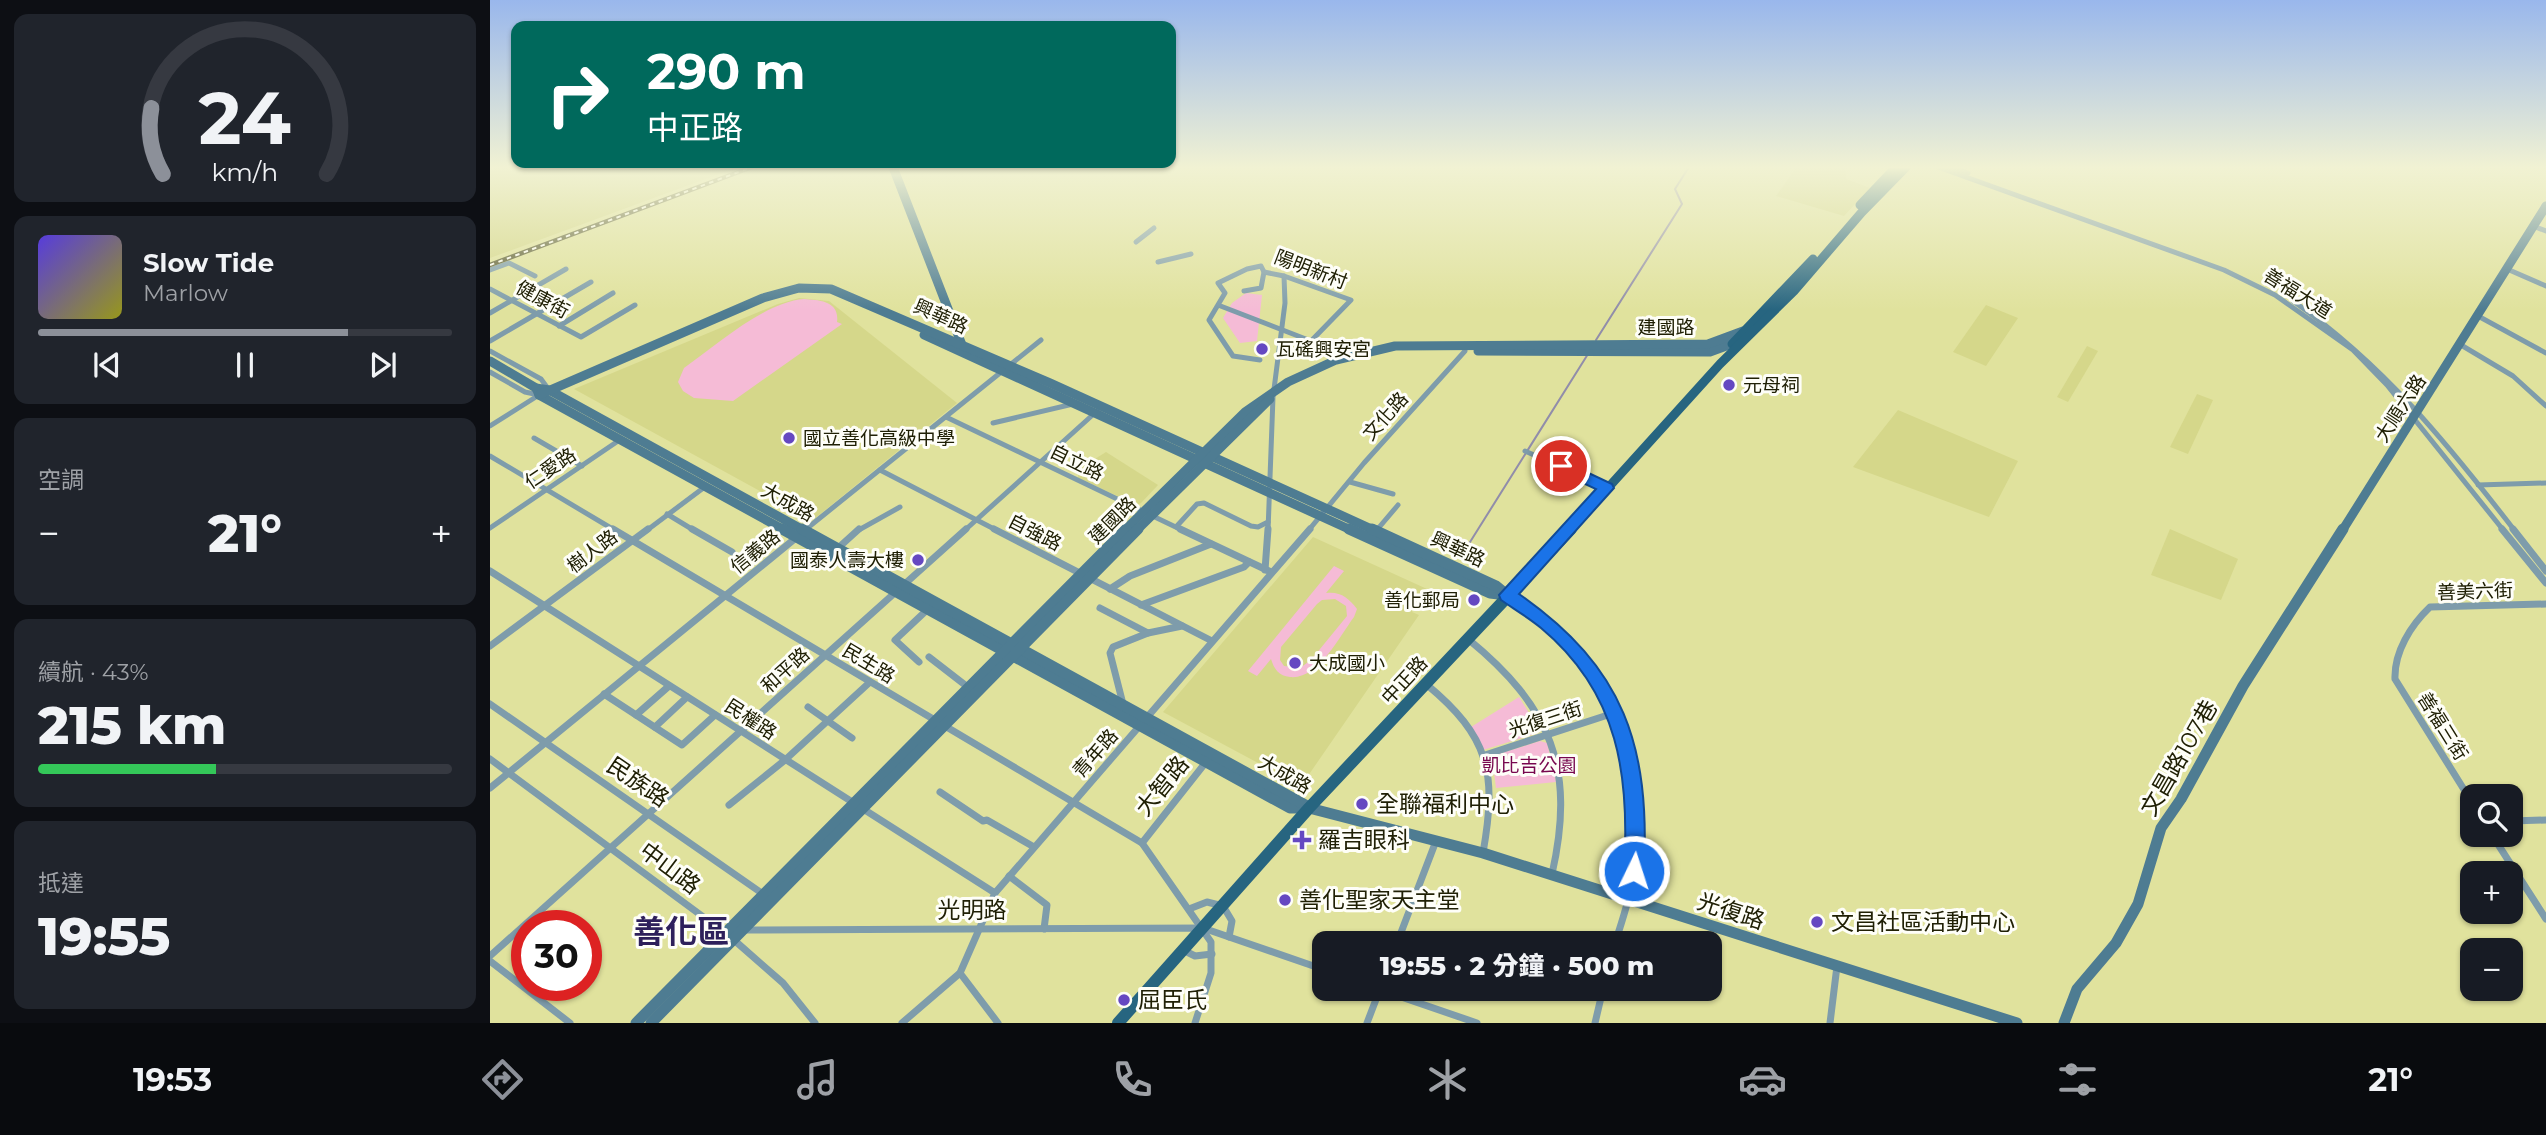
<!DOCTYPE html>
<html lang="zh-TW">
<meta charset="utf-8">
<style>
:root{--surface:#171b24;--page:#20242c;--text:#f1f3f6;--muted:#9ea1a6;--line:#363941;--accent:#8c9099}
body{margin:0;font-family:Montserrat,"Noto Sans TC",sans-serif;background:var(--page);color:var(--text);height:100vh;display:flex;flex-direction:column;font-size:26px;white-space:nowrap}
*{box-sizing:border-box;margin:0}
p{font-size:23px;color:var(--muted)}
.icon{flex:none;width:38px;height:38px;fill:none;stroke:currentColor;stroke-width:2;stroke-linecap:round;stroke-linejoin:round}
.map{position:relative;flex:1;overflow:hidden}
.drawer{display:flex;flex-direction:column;gap:14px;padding:14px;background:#0d0f14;width:490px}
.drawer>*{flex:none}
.top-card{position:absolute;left:21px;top:21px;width:665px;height:147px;border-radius:14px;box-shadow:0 2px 5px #0004;background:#00695c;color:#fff;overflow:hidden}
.controls{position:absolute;left:1970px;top:784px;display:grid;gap:14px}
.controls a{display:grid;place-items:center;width:63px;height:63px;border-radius:14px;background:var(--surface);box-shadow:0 2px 5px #0004;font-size:35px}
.speed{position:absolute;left:21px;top:910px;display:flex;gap:14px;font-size:35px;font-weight:700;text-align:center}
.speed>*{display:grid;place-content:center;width:91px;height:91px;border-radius:50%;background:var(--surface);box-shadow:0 2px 5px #0004;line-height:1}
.speed .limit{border:10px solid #d22;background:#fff;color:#111}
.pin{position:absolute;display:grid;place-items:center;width:60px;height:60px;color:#fff;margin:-30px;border:4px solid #fff;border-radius:50%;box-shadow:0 2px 7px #0007}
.me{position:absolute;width:77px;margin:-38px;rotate:4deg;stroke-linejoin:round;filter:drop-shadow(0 0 5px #0008)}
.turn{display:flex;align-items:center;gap:24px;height:147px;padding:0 21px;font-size:32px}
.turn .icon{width:91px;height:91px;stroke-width:2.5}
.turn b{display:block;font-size:49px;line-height:60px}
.big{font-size:52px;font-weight:800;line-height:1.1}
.drawer .tile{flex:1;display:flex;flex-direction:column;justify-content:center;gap:10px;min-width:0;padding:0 24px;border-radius:14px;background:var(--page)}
.drawer .dial{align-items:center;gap:0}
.dial svg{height:182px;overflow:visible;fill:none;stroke:var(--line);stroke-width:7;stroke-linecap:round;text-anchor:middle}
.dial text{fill:var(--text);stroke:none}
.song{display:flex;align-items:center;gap:21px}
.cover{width:84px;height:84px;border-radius:10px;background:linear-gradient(135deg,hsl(250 70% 55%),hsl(60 70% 35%))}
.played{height:7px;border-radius:4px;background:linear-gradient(90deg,var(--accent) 75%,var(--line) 75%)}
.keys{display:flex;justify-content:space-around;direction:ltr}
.heat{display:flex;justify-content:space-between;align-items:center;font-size:38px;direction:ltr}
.charge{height:10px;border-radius:5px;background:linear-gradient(90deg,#34c759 43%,var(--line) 0)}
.trip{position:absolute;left:822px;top:931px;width:410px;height:70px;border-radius:14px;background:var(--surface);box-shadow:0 2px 5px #0004;font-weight:800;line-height:70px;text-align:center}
.tabs{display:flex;height:112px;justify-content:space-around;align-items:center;background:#090b0e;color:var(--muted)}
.tabs .icon{width:49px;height:49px}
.tabs .current{color:var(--accent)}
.tabs b{font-size:32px;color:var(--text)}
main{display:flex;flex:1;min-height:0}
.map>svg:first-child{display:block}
.built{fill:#d5d78a}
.green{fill:#f5bbd6;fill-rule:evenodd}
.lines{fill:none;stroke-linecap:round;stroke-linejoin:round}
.stream{stroke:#918daa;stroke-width:2}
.street-far1{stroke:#7e9cab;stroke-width:5}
.street{stroke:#7e9cab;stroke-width:7}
.secondary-far1{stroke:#4e7c92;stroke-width:9}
.secondary{stroke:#4e7c92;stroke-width:11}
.primary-far1{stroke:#276580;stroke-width:9}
.primary{stroke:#276580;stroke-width:12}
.rail-casing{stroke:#585931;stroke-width:4.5}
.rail{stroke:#fefef8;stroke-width:2;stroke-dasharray:4.5;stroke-linecap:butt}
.route{fill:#1a73e8;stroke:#114b97;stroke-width:2}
.poi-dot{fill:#6548c1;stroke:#fefef8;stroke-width:2.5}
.labels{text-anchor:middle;stroke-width:6;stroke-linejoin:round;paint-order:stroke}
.street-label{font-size:19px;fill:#202005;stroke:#fefef8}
.poi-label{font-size:19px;fill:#202005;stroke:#fefef8;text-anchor:start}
.park-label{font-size:19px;fill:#77074e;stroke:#fefef8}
.near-street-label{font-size:23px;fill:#202005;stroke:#fefef8}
.near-poi-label{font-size:23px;fill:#202005;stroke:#fefef8;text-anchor:start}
.near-district-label{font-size:32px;font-weight:bold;fill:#2e205b;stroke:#fefef8}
</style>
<main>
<section class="drawer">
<div class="tile dial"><svg viewBox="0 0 100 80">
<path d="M14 69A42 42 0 1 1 86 69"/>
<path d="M14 69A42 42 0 0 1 9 40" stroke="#8c9099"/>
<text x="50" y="56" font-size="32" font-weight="700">24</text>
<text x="50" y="72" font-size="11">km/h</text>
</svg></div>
<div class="tile">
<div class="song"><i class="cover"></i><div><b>Slow Tide</b><p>Marlow</p></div></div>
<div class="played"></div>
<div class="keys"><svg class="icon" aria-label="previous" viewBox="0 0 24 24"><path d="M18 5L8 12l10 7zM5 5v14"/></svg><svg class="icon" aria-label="pause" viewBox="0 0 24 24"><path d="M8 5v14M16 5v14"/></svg><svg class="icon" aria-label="next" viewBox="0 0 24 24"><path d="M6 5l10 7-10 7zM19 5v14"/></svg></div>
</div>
<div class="tile"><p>空調</p>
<div class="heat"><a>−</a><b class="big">21°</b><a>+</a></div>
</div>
<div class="tile"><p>續航 · 43%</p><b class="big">215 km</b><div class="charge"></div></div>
<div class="tile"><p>抵達</p><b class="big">19:55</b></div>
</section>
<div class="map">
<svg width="2056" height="1023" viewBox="0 0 2056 1023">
<rect width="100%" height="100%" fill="#e0e29d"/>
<g class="built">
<path d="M 0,167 L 248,167 L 0,258 Z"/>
<path d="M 1307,167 L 1356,167 L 1356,179 L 1380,188 L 1354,216 L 1286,196 Z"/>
<path d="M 309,298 L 339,301 L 467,403 L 323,520 L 84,389 L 288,304 Z"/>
<path d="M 1496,305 L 1528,318 L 1496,366 L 1463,352 Z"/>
<path d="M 1597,346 L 1608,351 L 1578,402 L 1567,397 Z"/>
<path d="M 1707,394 L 1723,400 L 1698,454 L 1680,447 Z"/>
<path d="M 1408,410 L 1528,461 L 1499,517 L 1363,467 Z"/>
<path d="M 616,452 L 668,485 L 651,503 L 647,505 L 588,478 L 589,469 Z"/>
<path d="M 1680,529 L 1748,559 L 1731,600 L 1661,575 Z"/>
<path d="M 823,537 L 937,589 L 922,612 L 929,615 L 811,786 L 673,712 Z"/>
</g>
<g class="green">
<path d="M 756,293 L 772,295 L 767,341 L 750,343 L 733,318 L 742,303 Z"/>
<path d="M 314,299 C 329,300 350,301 347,322 L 352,324 L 243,401 L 204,398 L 193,391 L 188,382 L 194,368 C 226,346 274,302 314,299 Z"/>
<path d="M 844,566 L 854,571 L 836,593 C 850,591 859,598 867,609 L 864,617 C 849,637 828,680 800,677 C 789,676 784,669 781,659 L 767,676 L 758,671 ZM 845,599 L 856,606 L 857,616 L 821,660 L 810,668 L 794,666 L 790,660 L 791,647 L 827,604 L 832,600 Z"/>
<path d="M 1029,697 L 1047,726 L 1048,733 L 993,750 L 981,727 Z"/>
<path d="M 1050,741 L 1057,743 L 1066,782 L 1006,788 L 1002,756 Z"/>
</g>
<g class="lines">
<g class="stream">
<path d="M 1106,340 L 1192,204 L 1185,189 L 1199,167"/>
<path d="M 970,558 L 1098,354"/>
</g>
<g class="street-far1">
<path d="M 1448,167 L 1734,270 L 1785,295 L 1863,350 L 1897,385 L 2014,531"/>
<path d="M 1461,167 L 1478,173"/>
<path d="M 2043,226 L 2056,231"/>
<path d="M 646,242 L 664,228"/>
<path d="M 668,262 L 701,254"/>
<path d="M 2017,269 L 2056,286"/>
<path d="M 0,270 L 19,263 L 45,276"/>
<path d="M 0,289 L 91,337 L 145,305"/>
<path d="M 754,291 L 771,288 L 774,272"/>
<path d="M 1803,301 C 1894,365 1957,443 2025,531"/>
<path d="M 728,305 L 821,341 L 861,300 L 794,276 L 774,272 L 771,266 L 757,269 L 728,283 L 735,293 L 719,320 L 743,356 L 770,360"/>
<path d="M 0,313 L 76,269"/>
<path d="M 1988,316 L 2056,353"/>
<path d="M 69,326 L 123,293"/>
<path d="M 0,341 L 101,282"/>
<path d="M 1971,345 L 2023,376 L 2056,406"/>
<path d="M 0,351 L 51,379 L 59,390"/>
<path d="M 0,372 L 35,392 L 49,395"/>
<path d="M 456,417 L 694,531"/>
<path d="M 503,423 L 583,404"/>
<path d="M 0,426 L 49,395"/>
<path d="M 44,438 L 92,466"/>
<path d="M 1035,451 L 1117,488"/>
<path d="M 0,456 L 126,531"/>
<path d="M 390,470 L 508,531"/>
<path d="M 860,482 L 903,494"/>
<path d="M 1988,485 L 2056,483"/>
<path d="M 177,514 L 205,531"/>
<path d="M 686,527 L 707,504 L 714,503 L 761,526 L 768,527 L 778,522"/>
<path d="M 0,528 L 131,439"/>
<path d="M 315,530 L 551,340"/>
<path d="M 156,531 L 216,486"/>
<path d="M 367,531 L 410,507"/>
<path d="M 474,531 L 607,411"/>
<path d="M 778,531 L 783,397 L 795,303 L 794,276"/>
<path d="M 818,531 L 874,463 L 975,351 L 975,345"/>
<path d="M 886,531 L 908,505"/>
</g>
<g class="street">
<path d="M 123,529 L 652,843 L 721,942 L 721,973 L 705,1023"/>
<path d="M 202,529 L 242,552"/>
<path d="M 504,529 L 722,641"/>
<path d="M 690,529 L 781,572"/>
<path d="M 2012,529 L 2056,583"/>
<path d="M 2023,529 L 2056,571"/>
<path d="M 886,531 L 888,529"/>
<path d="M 347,549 L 369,529"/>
<path d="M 775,570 L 778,529"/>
<path d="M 0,571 L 505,893"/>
<path d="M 620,589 L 640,576 L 721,544"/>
<path d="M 1018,595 C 1040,610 1061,626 1080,645 C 1136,704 1155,798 1143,876 C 1140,899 1132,921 1125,943"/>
<path d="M 651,605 L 754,567 L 759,562"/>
<path d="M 610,608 L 658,633 L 692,626"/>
<path d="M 978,639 C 1061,707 1086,768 1062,874"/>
<path d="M 0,646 L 158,529"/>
<path d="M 439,657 L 479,688"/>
<path d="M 429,662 L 405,640 L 438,609"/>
<path d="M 936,684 C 1000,737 1007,773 993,853"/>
<path d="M 114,694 L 192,745 L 225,715"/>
<path d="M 0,704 L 273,894"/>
<path d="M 633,704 L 620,653 L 623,647 L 658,633"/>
<path d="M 318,707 L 362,738"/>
<path d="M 146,715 L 179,686"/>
<path d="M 165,727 L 197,697"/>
<path d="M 995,755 L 1124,713"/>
<path d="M 0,759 L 235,933"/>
<path d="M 0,788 L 307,537"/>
<path d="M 450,792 L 493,821 L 497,820 L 544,847"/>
<path d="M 1983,804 L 1905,679 C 1904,652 1921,625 1940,607 L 2056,604"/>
<path d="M 239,805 L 295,760 L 380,682"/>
<path d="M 2021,821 L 2056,820"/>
<path d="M 2002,835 L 2056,919"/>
<path d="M 652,843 L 716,762"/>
<path d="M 519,876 L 557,905 L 554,929"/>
<path d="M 699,909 L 717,902 L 733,906 L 742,921 L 739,937"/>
<path d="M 254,930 L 713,928 L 835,970"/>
<path d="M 244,940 L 293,983 L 325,1023"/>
<path d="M 907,943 L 946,841"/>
<path d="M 693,950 L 705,956 L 722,954"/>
<path d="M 0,956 L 476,529"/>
<path d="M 0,961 L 80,1023"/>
<path d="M 470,973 L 508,1023"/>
<path d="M 888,989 L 987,1023"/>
<path d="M 412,1023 L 470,973 L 505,893 L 820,529"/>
<path d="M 877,1023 L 890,989"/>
<path d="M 1105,1023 L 1113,989"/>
<path d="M 1340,1023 L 1347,966"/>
</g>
<g class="secondary-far1">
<path d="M 403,167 L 472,345"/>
<path d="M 434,335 L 863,531"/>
<path d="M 988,351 L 1220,352 L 1250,341"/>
<path d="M 0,361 L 46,388 L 59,390 L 315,531"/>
<path d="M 46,388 L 49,395 L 296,531"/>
<path d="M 49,395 L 273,298 L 309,288 L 341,289 L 560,383 L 886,531"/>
<path d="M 634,531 L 755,412 L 798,382 L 846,360 L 905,346 L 1218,344 L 1253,331"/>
<path d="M 646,531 L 780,399"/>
<path d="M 1852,531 L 2056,206"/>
</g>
<g class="secondary">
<path d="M 292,529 L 800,808 L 819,808 L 993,853 L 1527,1023"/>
<path d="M 312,529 L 819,807"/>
<path d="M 859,529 L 1000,593 L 1017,595"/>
<path d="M 882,529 L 1006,586 L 1017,595"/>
<path d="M 146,1023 L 636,529"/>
<path d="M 161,1023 L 648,529"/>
<path d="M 1574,1023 L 1587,989 L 1626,943 L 1648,904 L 1671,828 L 1691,799 L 1753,686 L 1853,529"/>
</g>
<g class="primary-far1">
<path d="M 1370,205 L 1406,167"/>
<path d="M 1242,344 L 1323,259"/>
<path d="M 1079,531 L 1230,364 L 1304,291 L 1372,212 L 1416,167"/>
</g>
<path class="primary" d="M 628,1023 L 819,808 L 1081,529"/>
<defs>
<path id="rail" d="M 0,265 L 262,167"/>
</defs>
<use href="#rail" class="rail-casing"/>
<use href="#rail" class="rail"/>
</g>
<linearGradient id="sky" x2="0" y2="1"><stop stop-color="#99b7ec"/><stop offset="0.54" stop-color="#f1f2d3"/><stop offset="1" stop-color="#f1f2d3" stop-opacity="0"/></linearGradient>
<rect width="2056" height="310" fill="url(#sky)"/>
<path class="route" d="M 1071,460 L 1122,484 L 1124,488 L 1029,594 C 1135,668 1160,746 1154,871 L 1151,878 L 1144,881 L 1137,878 L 1134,871 C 1140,776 1129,693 1051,628 C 1039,618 1024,609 1011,600 L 1009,595 L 1106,489 L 1065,470 L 1063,466 Z"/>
<g class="poi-dot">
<circle cx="772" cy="349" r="7"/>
<circle cx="1239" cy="385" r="7"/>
<circle cx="299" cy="438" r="7"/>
<circle cx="428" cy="560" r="7"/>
<circle cx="984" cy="600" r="7"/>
<circle cx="805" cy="663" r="7"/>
<circle cx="872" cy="804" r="7"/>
<path d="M808.5 829.5h7v7h7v7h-7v7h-7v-7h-7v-7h7z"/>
<circle cx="795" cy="900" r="7"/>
<circle cx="1327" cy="922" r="7"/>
<circle cx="634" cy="1000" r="7"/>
</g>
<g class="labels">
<g class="street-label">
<text transform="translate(821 269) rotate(21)" y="7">陽明新村</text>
<text transform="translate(1808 293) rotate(32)" y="7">善福大道</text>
<text transform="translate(53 299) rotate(28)" y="7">健康街</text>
<text transform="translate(451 316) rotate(24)" y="7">興華路</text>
<text x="1176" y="334">建國路</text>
<text transform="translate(1910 408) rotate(-57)" y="7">大順六路</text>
<text transform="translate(895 416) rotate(-48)" y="7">文化路</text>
<text transform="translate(587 462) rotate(26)" y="7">自立路</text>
<text transform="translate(60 468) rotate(-34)" y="7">仁愛路</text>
<text transform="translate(298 502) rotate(29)" y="7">大成路</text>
<text transform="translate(622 520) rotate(-45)" y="7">建國路</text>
<text transform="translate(545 532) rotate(27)" y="7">自強路</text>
<text transform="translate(968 549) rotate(25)" y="7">興華路</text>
<text transform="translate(102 551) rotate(-37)" y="7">樹人路</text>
<text transform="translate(265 551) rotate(-39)" y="7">信義路</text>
<text transform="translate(1985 591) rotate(-2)" y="7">善美六街</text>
<text transform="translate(379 663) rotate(31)" y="7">民生路</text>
<text transform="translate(295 670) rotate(-42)" y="7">和平路</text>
<text transform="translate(914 680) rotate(-47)" y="7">中正路</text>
<text transform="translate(261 719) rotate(33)" y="7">民權路</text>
<text transform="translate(1055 719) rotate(-18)" y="7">光復三街</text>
<text transform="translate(1953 726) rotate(58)" y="7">善福三街</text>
<text transform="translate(605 753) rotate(-49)" y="7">青年路</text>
<text transform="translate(795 774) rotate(30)" y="7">大成路</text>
</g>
<g class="poi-label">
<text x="786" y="356">瓦磘興安宮</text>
<text x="1253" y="392">元母祠</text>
<text x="313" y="445">國立善化高級中學</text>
<text x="414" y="567" text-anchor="end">國泰人壽大樓</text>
<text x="970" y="607" text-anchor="end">善化郵局</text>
<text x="819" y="670">大成國小</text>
</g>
<g class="park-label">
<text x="1039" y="772">凱比吉公園</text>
</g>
<g class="near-street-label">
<text transform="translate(1689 758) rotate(-60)" y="8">文昌路107巷</text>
<text transform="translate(148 782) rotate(34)" y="8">民族路</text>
<text transform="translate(672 786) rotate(-51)" y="8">大智路</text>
<text transform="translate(180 868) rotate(37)" y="8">中山路</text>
<text x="482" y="918">光明路</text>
<text transform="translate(1241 911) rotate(18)" y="8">光復路</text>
</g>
<g class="near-poi-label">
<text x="886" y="812">全聯福利中心</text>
<text x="828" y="848">羅吉眼科</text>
<text x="809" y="908">善化聖家天主堂</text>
<text x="1341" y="930">文昌社區活動中心</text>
<text x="648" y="1008">屈臣氏</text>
</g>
<g class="near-district-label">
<text x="191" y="943">善化區</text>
</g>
</g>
</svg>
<div class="controls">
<a><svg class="icon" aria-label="search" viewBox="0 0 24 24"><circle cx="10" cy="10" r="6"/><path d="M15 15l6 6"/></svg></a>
<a>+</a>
<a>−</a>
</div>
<div class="speed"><div class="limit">30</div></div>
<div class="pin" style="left:1071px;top:466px;background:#d93025"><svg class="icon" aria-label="arrive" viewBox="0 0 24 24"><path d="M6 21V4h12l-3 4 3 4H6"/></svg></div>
<svg class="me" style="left:1144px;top:871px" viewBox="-20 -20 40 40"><circle r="17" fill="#1a73e8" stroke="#fff" stroke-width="3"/><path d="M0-11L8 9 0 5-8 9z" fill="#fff"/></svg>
<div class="trip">19:55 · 2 分鐘 · 500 m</div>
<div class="top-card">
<div class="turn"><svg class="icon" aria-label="right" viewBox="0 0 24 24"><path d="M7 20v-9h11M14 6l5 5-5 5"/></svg><div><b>290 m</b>中正路</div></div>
</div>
</div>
</main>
<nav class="tabs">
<b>19:53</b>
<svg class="icon current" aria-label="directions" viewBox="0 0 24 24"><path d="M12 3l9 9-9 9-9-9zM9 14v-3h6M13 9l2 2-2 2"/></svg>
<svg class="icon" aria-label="music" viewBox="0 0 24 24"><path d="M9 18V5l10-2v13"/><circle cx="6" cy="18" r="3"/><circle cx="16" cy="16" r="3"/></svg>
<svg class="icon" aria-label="phone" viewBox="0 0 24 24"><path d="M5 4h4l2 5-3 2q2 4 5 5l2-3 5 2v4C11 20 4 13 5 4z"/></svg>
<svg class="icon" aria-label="climate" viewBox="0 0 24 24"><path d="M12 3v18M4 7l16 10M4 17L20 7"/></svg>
<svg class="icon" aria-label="car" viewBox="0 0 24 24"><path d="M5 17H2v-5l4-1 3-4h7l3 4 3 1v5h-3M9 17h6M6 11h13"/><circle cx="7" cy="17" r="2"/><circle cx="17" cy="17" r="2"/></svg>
<svg class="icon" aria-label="filters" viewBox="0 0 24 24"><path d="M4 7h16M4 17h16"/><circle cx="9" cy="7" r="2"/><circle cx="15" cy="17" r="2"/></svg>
<b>21°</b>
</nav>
